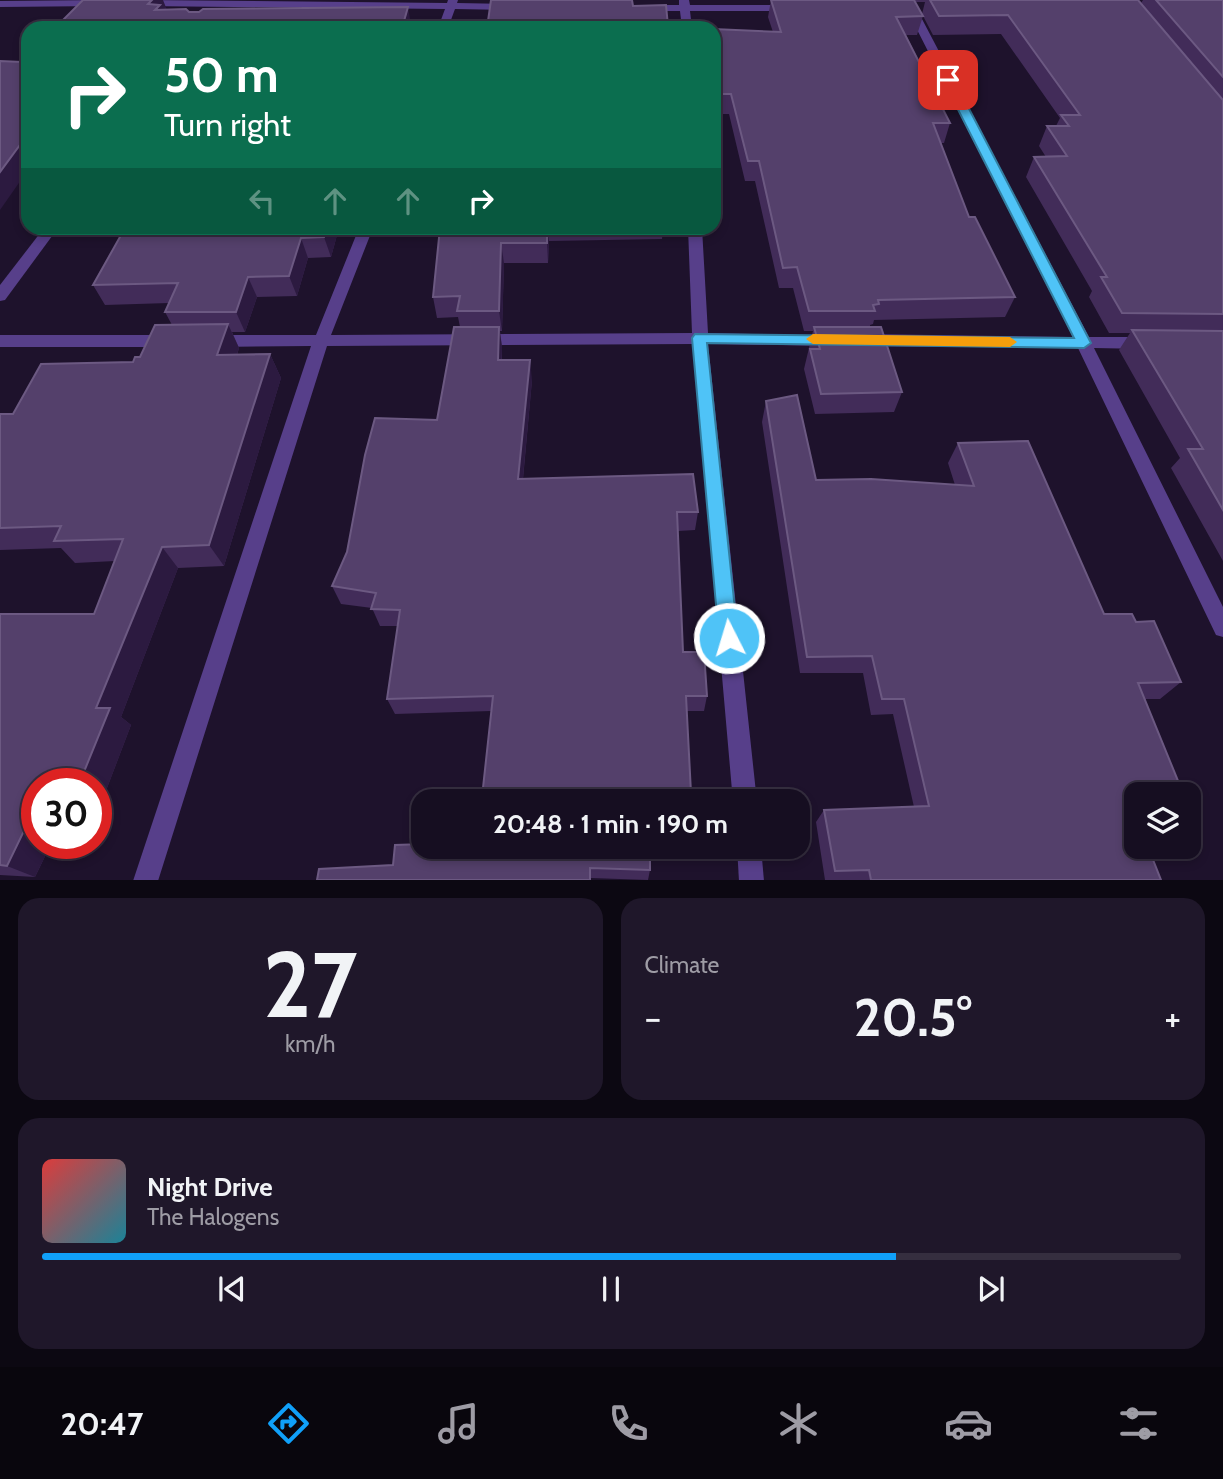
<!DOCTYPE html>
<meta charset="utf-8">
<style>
:root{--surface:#160e21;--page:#1f172a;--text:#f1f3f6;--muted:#9e9ca5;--line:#352e3f;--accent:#10a0f9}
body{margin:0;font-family:Cabin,sans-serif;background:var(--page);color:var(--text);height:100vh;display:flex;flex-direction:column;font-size:26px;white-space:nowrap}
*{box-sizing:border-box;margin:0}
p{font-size:23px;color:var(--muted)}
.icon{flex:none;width:38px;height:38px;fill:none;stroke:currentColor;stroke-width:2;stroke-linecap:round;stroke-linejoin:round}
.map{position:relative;height:880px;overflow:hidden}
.sheet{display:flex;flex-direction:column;gap:18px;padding:18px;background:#0c0812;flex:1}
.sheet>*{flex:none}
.top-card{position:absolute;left:21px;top:21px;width:700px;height:214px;border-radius:21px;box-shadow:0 4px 10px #0003,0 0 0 2px var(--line);background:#0b6e4f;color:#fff;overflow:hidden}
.controls{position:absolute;left:1124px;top:782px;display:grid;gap:14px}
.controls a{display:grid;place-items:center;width:77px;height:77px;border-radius:14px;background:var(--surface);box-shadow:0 4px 10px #0003,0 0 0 2px var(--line);font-size:35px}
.speed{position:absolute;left:21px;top:768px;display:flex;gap:14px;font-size:35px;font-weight:700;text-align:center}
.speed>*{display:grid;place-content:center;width:91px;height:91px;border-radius:50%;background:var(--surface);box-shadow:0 4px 10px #0003,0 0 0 2px var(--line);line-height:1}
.speed .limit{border:10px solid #d22;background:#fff;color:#111}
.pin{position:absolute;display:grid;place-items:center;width:60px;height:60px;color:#fff;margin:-30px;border-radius:14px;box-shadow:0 4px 10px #0006}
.me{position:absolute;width:77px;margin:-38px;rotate:355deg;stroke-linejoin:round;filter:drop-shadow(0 0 5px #0008)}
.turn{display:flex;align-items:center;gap:24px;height:147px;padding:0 28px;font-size:32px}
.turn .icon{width:91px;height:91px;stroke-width:2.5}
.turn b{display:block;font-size:49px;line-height:60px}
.lanes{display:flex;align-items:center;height:66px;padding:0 28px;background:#0003;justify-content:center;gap:35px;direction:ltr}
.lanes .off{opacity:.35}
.big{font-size:52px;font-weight:700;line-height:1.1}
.sheet .widget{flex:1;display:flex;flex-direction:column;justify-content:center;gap:10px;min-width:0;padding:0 24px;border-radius:21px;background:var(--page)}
.sheet .dial{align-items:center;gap:0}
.dial b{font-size:91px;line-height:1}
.song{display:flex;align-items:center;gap:21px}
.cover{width:84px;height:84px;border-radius:10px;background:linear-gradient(135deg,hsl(0 70% 55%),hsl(190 70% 35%))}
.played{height:7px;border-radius:4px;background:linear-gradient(90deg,var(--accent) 75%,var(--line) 75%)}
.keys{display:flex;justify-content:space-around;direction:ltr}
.heat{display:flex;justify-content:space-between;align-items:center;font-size:38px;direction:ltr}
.sheet .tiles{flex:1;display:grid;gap:18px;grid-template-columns:1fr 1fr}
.widget:last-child{grid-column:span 2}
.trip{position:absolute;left:411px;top:789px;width:399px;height:70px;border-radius:21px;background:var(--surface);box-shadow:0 4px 10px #0003,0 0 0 2px var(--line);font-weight:700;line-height:70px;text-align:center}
.dock{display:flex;height:112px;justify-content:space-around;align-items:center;background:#09060d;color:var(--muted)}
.dock .icon{width:49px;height:49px}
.dock .selected{color:var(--accent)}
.dock b{font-size:32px;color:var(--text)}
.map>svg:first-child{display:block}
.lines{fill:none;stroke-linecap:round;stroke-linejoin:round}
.minor{fill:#573f8a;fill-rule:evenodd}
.wall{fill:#422c59}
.shaded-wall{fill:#2c1a40}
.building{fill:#54406b;stroke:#6c5982;stroke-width:2}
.route{fill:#4fc3f7;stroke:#337fa1;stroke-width:2}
.slow{fill:#f59e0b}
</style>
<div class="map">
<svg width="1223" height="881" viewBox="0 0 1223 881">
<rect width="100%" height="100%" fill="#1e122c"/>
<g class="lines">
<g class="minor">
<path d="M 144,0 L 447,3 L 448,0 L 458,0 L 457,3 L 513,4 L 518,7 L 513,10 L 455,9 L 448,28 L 438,28 L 445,9 L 142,6 L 137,3 Z"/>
<path d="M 679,0 L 689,0 L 690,5 L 793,5 L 798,8 L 793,11 L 690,11 L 692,28 L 682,28 L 680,11 L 642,11 L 637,8 L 642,5 L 679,5 Z"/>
<path d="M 902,0 L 912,0 L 1089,337 L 1146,337 L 1154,343 L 1146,349 L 1094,348 L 1223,607 L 1223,637 L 1216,635 L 1078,348 L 863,346 L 855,340 L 863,334 L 1073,337 Z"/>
<path d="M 0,1 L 103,0 L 108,3 L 103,6 L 0,7 Z"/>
<path d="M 44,228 L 58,228 L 5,300 L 0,301 L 0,285 Z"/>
<path d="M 359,228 L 373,228 L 331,335 L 692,333 L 688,228 L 702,228 L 708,333 L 841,336 L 843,340 L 835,346 L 708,344 L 757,802 L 733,802 L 693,344 L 327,346 L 158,881 L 133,881 L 311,346 L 215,347 L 207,341 L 215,335 L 316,335 Z"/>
<path d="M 0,335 L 170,335 L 178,341 L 170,347 L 0,347 Z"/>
<path d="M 737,847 L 761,847 L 764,881 L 739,881 Z"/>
</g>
</g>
<g class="wall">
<path d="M 771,0 L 923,16 L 917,35 L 906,35 L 950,123 L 944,143 L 941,143 L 969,217 L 1015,297 L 1005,317 L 874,320 L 873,324 L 870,325 L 870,327 L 902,392 L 894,412 L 815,414 L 804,369 L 813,331 L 804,331 L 793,288 L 779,288 L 755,181 L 745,181 L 729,114 L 714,114 L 714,29 L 773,32 L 768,17 Z"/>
<path d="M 914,0 L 1138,0 L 1141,3 L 1143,0 L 1223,0 L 1223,561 L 1171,468 L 1180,458 L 1119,350 L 1130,333 L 1109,333 L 1089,297 L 1092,291 L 1026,177 L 1034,157 L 1046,157 L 1039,146 L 1047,126 L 1056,126 L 1060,118 L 1001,34 L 933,35 L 922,14 L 925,2 L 916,2 Z"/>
<path d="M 339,228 L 331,257 L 308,258 L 297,296 L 257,297 L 245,332 L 232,332 L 239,348 L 237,355 L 270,354 L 281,378 L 224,566 L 178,568 L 121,717 L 131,725 L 99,809 L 96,809 L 96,784 L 37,784 L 37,844 L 51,844 L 35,877 L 0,875 L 0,614 L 94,614 L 115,561 L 75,563 L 61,548 L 0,550 L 0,414 L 13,414 L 133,362 L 140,357 L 172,325 L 165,312 L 169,303 L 105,305 L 93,285 Z"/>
<path d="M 440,228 L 663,228 L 662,239 L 549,241 L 548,263 L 504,263 L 502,331 L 500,331 L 502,347 L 502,360 L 532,380 L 523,479 L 698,512 L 695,530 L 678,531 L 683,652 L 707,696 L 704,711 L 687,711 L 691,793 L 689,802 L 475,802 L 482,797 L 491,711 L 395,714 L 387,699 L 398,626 L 380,626 L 372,608 L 341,604 L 332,586 L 437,420 L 460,327 L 458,317 L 437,318 L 433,297 Z"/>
<path d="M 766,401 L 816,480 L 955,485 L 948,463 L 958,443 L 1104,614 L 1136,622 L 1181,682 L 1160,699 L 1145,699 L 1183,793 L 1180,794 L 1136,794 L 1136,806 L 1131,806 L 1161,880 L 825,880 L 816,822 L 824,810 L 914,807 L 893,714 L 871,715 L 863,673 L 800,673 L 762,422 Z"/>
<path d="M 424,844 L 650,870 L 648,880 L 591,878 L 591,880 L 317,880 L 393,865 Z"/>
</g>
<g class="shaded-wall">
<path d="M 152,0 L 163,0 L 167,10 L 167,23 L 148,4 Z"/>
<path d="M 408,7 L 411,25 L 411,28 L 402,28 Z"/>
<path d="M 28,134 L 28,170 L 0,210 L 0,172 Z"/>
<path d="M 327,228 L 339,228 L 331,257 L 324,237 Z"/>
<path d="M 547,228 L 549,241 L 548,263 L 547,243 Z"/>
<path d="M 301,238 L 308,258 L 297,296 L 289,276 Z"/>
<path d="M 501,243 L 504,263 L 502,331 L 499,311 Z"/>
<path d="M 248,277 L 257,297 L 245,332 L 236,312 Z"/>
<path d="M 228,324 L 239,348 L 229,379 L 217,355 Z"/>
<path d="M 499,327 L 502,347 L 501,380 L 498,360 Z"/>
<path d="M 270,354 L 281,378 L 224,566 L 209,545 Z"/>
<path d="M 530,360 L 532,380 L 521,498 L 518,479 Z"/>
<path d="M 162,547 L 178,568 L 121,717 L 131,725 L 99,809 L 96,807 L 96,784 L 79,784 L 96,708 Z"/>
<path d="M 37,804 L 37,844 L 51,844 L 35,877 L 7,866 Z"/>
</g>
<g class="building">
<path d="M 83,0 L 152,0 L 148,4 L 160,5 L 155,10 L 186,9 L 189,12 L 199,12 L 203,9 L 408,7 L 402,28 L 55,28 Z"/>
<path d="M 491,0 L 632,0 L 633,6 L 666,5 L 668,26 L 703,28 L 487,28 Z"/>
<path d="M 771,0 L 914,0 L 923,16 L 896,17 L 950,123 L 933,123 L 969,217 L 975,217 L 1015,297 L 878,300 L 879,304 L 873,305 L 875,311 L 809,311 L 797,267 L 783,268 L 759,161 L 748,161 L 731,94 L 714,94 L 714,29 L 781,32 Z"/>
<path d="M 930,0 L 1138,0 L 1223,100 L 1223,314 L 1122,313 L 1101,277 L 1107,277 L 1034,157 L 1067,156 L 1047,126 L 1069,126 L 1061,115 L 1080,115 L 1008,15 L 939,16 Z"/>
<path d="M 1156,0 L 1223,0 L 1223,77 Z"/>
<path d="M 28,55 L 28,134 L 0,172 L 0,61 L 22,62 Z"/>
<path d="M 125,228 L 327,228 L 324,237 L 301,238 L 289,276 L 248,277 L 236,312 L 165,312 L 178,283 L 93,285 Z"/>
<path d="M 440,228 L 547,228 L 547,243 L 501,243 L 499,311 L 457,311 L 460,296 L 433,297 Z"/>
<path d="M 228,324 L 217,355 L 270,354 L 209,545 L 162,547 L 96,708 L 110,708 L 79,784 L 37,784 L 37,804 L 7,866 L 0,865 L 0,614 L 94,614 L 123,539 L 54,541 L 61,526 L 0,528 L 0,414 L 13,414 L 41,364 L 133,362 L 135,357 L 140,357 L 155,325 Z"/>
<path d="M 454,327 L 499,327 L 498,360 L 530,360 L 518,479 L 693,474 L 698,512 L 677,512 L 683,652 L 704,652 L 707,696 L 686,696 L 691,793 L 650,793 L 650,802 L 475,802 L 476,797 L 482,797 L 493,696 L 387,699 L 400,610 L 371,609 L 376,593 L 332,586 L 347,552 L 365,455 L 375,418 L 437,420 Z"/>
<path d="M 814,327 L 881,327 L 902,392 L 821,394 L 810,349 L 820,349 Z"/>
<path d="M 1132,330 L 1223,331 L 1223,510 L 1188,449 L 1203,449 Z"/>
<path d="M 797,395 L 816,480 L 871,479 L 974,486 L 958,443 L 1028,441 L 1104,614 L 1132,614 L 1136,622 L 1154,621 L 1181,682 L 1138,683 L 1183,793 L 1125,793 L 1136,818 L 1136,847 L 1148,847 L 1161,880 L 871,880 L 869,870 L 835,871 L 824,810 L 929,806 L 904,699 L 882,699 L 872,656 L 807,657 L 766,401 Z"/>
<path d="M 424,844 L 424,847 L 650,847 L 650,870 L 590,868 L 590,880 L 317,880 L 319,869 L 393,865 L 395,845 Z"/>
</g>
<path class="route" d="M 945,78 L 954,80 L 1091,343 L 1084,348 L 707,343 L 738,638 L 735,644 L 729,647 L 722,644 L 719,638 L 692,338 L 695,334 L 1074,338 L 943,80 Z"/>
<path class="slow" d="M 813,334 L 1010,337 L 1017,342 L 1010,347 L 813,344 L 806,339 Z"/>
</svg>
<div class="controls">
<a><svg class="icon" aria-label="layers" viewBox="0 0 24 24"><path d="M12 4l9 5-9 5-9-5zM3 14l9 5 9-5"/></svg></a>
</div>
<div class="speed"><div class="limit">30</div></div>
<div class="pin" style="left:948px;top:80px;background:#d93025"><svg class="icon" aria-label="arrive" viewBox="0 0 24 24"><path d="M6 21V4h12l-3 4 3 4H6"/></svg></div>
<svg class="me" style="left:729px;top:638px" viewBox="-20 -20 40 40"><circle r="17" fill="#4fc3f7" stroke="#fff" stroke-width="3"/><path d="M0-11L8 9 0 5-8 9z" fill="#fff"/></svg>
<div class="trip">20:48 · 1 min · 190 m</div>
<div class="top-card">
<div class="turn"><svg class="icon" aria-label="right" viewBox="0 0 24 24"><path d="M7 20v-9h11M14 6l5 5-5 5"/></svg><div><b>50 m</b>Turn right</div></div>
<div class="lanes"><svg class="icon off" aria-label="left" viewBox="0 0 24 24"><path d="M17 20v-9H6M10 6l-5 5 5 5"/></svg><svg class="icon off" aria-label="ahead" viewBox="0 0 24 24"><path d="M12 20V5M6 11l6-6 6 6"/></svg><svg class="icon off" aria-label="ahead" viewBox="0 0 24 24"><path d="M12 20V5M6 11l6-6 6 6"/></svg><svg class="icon" aria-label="right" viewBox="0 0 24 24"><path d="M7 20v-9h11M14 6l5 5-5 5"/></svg></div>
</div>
</div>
<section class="sheet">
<div class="tiles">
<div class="widget dial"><b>27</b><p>km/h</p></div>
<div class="widget"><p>Climate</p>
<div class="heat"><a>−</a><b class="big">20.5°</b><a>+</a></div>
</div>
<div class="widget">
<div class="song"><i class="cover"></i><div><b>Night Drive</b><p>The Halogens</p></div></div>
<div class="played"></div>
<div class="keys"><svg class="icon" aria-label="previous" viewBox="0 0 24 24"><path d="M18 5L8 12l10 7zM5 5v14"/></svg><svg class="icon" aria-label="pause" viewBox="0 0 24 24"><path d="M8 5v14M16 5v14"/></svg><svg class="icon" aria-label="next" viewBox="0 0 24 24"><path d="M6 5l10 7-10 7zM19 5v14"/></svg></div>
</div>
</div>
</section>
<nav class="dock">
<b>20:47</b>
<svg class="icon selected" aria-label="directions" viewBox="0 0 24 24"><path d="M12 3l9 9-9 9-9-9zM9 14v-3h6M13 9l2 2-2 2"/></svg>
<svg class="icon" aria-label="music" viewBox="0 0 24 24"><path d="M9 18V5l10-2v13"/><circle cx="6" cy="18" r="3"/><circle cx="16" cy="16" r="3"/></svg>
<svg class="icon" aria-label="phone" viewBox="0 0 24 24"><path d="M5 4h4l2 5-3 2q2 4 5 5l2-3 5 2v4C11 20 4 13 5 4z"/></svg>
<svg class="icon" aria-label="climate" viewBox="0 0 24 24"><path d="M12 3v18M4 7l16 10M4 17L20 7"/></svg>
<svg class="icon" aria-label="car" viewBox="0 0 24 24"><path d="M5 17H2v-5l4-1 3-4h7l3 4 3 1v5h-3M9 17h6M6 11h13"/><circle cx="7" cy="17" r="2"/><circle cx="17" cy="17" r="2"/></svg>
<svg class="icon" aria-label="filters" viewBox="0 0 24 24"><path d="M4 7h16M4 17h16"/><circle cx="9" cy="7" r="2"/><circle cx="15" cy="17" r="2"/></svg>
</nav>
